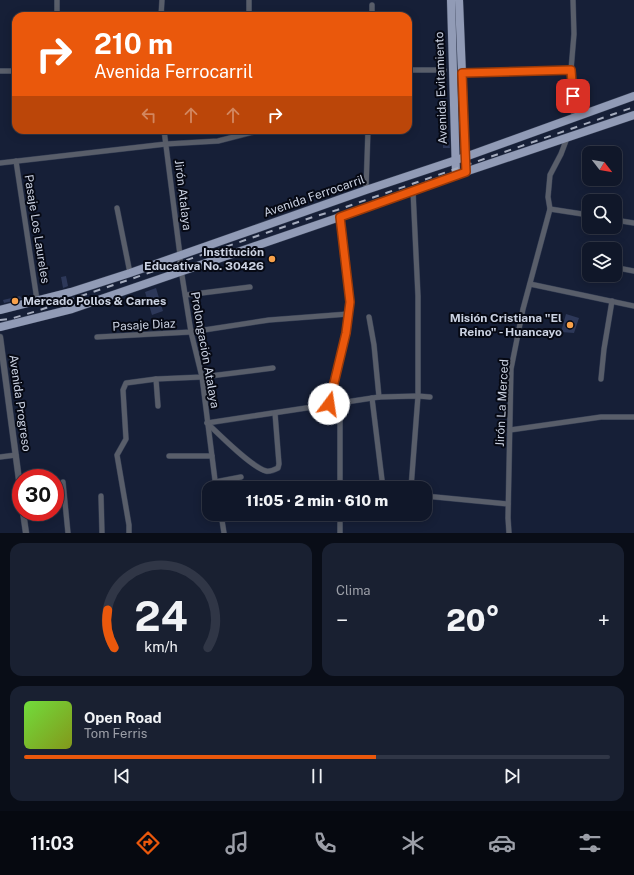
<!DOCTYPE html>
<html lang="es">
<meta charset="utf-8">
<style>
:root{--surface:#101729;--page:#192031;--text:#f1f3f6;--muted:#9c9fa8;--line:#303646;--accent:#ea580c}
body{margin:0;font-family:"Public Sans",sans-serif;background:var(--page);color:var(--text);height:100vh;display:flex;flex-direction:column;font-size:15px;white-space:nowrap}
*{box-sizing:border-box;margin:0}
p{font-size:13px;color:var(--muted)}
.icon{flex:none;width:22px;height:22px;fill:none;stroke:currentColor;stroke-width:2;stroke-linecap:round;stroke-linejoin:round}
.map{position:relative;height:533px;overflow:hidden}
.panel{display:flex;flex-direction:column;gap:10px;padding:10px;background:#090d17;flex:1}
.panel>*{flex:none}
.hud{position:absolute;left:12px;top:12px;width:400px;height:122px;border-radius:12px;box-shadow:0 2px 10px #0003,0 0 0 1px var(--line);background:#ea580c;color:#fff;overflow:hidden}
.needle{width:26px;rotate:121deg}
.tools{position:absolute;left:582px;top:146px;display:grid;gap:8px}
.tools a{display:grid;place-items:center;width:40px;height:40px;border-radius:8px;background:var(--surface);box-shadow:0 2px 10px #0003,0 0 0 1px var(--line);font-size:20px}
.speed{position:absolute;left:12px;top:469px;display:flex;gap:8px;font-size:20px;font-weight:700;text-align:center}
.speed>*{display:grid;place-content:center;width:52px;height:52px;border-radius:50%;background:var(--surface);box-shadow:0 2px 10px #0003,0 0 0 1px var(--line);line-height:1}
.speed .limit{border:6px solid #d22;background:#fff;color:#111}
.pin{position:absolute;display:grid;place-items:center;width:34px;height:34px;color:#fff;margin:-17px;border-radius:8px;box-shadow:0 2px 6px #0006}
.me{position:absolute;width:44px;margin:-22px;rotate:14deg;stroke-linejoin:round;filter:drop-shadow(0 0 3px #0008)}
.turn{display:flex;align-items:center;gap:14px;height:84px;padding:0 16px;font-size:18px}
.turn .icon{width:52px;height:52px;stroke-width:2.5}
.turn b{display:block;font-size:28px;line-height:34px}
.lanes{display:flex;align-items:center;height:38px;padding:0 16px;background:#0003;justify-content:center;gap:20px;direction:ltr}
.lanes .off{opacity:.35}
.big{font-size:30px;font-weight:800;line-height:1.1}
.panel .card{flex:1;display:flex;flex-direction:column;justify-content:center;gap:6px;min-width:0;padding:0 14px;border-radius:12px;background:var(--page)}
.panel .dial{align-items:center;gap:0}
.dial svg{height:104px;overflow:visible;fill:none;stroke:var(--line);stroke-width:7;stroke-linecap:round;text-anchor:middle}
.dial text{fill:var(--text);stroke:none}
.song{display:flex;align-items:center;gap:12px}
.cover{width:48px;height:48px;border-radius:6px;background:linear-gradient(135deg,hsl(100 70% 55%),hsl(70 70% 35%))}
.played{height:4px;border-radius:2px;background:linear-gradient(90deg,var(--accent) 60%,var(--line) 60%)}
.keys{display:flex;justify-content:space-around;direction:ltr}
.heat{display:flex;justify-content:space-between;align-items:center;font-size:22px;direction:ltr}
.panel .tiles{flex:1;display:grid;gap:10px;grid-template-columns:1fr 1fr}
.card:last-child{grid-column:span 2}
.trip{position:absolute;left:202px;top:481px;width:230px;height:40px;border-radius:12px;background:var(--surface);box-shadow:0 2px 10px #0003,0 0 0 1px var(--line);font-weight:800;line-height:40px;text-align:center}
.menu{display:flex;height:64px;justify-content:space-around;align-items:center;background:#060910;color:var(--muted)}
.menu .icon{width:28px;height:28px}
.menu .current{color:var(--accent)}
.menu b{font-size:18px;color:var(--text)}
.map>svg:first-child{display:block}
.building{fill:#2d3859}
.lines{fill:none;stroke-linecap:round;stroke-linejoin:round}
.minor-casing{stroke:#333c52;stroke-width:6}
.tertiary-casing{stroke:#333c52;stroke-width:7}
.primary-casing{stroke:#333c52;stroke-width:9}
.minor{stroke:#595e6a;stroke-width:5}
.tertiary{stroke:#595e6a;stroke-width:6}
.primary{stroke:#919bb6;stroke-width:8}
.rail{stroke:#a5acbe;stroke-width:2;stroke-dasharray:7 7;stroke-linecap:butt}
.route-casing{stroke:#983908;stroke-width:10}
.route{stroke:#ea580c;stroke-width:7}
.poi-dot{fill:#f8a14a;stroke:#060914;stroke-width:1.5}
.labels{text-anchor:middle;stroke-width:4;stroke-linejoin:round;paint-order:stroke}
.street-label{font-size:12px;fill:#cbd2e2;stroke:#060914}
.poi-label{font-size:12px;font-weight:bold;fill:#cbd2e2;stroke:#060914;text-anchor:end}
</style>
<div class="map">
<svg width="634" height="533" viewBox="0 0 634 533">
<rect width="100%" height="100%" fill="#161f37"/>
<g class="building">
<path d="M 449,141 L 450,148 L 443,148 L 443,142 Z"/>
<path d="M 66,276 L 68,286 L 66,287 L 63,288 L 61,277 Z"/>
<path d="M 156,288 L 163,311 L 152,315 L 145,292 Z"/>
<path d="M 20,296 L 22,299 L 4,303 L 3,300 Z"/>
<path d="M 566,314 L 579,318 L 574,333 L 561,332 Z"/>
</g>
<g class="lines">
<defs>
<g id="minor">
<path d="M 57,0 L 57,16"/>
<path d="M 573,0 L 574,34 L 571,70 L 574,118"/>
<path d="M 161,16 L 162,0"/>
<path d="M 249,16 L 249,0"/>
<path d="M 372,16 L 372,5"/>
<path d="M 408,70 L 444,70"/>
<path d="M 0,71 L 16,71"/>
<path d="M 462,73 L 571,70"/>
<path d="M 164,130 L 180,255 L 180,263 L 191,332 L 202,377 L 216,488"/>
<path d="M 16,161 L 37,300"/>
<path d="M 0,163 L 166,144 L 218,141 L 261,130"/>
<path d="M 366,190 L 368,130"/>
<path d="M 117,208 L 130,273"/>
<path d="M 550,209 L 589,215"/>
<path d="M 615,220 L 634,223"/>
<path d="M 618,268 L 634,271"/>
<path d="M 530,284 L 634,306"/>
<path d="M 186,295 L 250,287"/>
<path d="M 369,317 L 374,345 L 379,397"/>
<path d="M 97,337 L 191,332 L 269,320 L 348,314"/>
<path d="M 156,379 L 158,406"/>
<path d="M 601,379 L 604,349 L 612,301"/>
<path d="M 372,398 L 383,488"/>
<path d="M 340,402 L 340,480"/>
<path d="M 329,404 L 347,333 L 350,302 L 340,217"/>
<path d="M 207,423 L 379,397 L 418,396 L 430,397"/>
<path d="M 207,423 C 219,434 251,467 266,471 C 270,472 274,470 278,468 L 279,464 L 275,413"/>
<path d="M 510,430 L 601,417 L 634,417"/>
<path d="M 169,456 L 212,456"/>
<path d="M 0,457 L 16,455"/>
<path d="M 63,482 L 68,533"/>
<path d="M 215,482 L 241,477"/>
<path d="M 411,488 L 418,396 L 418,296 L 413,191"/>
<path d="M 101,496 L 102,533"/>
<path d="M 425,496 L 508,504"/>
<path d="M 221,514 L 224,533"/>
<path d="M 221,516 L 235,514"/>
<path d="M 340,523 L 340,533"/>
<path d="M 129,533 L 129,525 L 117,455 L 126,439 L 123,390 L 126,383 L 156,379 L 202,377 L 273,368"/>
<path d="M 509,533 L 508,518 L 511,369 L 523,309 L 550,209 L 548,197 L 550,175 L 561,154 L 567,138"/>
</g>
<g id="tertiary">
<path d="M 0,337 L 21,495"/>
<path d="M 23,512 L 26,533"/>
</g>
<g id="primary">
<path d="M 451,0 L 456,175"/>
<path d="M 459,0 L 466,172"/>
<path d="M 0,310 L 71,292 L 130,273 L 366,190 L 465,157 L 634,96"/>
<path d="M 0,327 L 72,309 L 340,217 L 456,175 L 634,115"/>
</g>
</defs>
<use href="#minor" class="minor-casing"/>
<use href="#tertiary" class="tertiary-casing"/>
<use href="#primary" class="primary-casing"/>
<use href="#minor" class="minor"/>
<use href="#tertiary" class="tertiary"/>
<use href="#primary" class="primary"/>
<path class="rail" d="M 0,320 L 10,319 L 37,311 L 313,217 L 337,210 L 634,107"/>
</g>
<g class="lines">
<defs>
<path id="route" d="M 329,404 L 346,333 L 350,302 L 340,217 L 466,172 L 462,73 L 571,70 L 573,96"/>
</defs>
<use href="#route" class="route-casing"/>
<use href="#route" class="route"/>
</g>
<g class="poi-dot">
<circle cx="272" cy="259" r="4"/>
<circle cx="15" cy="301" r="4"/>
<circle cx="570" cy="325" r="4"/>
</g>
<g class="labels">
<g class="street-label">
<text transform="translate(441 88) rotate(-92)" y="4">Avenida Evitamiento</text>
<text transform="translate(183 195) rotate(83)" y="4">Jirón Atalaya</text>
<text transform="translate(314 196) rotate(-19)" y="4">Avenida Ferrocarril</text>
<text transform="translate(37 229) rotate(81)" y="4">Pasaje Los Laureles</text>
<text transform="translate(144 325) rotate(-3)" y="4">Pasaje Diaz</text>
<text transform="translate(205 350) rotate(80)" y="4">Prolongación Atalaya</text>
<text transform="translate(20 403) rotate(82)" y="4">Avenida Progreso</text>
<text transform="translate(502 403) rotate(-87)" y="4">Jirón La Merced</text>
</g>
<g class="poi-label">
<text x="264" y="256">Institución<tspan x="264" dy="14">Educativa No. 30426</tspan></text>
<text x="23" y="305" text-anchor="start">Mercado Pollos &amp; Carnes</text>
<text x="562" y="322">Misión Cristiana "El<tspan x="562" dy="14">Reino" - Huancayo</tspan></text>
</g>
</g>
</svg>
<div class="tools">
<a><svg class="needle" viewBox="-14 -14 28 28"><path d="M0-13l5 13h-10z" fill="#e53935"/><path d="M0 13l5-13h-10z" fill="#9c9fa8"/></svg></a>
<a><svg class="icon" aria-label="search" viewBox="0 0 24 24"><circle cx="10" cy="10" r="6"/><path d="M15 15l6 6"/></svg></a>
<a><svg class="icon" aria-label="layers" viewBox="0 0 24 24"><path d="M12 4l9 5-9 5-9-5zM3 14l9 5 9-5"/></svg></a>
</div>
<div class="speed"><div class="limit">30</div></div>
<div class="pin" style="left:573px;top:96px;background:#d93025"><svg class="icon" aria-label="arrive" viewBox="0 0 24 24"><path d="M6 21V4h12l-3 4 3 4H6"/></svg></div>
<svg class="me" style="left:329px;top:404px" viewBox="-20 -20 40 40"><circle r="19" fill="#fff"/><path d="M0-13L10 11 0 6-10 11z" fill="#ea580c"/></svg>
<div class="trip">11:05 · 2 min · 610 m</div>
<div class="hud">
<div class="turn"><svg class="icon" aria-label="right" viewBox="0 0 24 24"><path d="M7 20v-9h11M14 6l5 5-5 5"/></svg><div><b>210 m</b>Avenida Ferrocarril</div></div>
<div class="lanes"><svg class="icon off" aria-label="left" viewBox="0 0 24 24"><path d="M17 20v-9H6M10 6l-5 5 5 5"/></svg><svg class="icon off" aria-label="ahead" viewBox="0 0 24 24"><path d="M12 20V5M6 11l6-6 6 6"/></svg><svg class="icon off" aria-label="ahead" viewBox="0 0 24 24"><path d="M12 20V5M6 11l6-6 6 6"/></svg><svg class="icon" aria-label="right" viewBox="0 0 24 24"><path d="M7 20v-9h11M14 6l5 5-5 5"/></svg></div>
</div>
</div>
<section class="panel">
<div class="tiles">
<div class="card dial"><svg viewBox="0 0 100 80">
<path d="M14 69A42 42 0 1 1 86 69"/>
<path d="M14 69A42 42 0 0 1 9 40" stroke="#ea580c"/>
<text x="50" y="56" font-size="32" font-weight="700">24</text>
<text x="50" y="72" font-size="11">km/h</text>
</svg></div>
<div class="card"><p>Clima</p>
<div class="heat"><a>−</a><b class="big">20°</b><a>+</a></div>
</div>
<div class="card">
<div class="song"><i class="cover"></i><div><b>Open Road</b><p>Tom Ferris</p></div></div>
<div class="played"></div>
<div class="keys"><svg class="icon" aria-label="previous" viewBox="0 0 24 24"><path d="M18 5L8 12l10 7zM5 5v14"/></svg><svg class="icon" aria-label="pause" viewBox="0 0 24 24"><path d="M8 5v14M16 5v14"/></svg><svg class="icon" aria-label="next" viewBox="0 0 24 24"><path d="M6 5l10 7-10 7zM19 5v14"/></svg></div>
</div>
</div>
</section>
<nav class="menu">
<b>11:03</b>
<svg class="icon current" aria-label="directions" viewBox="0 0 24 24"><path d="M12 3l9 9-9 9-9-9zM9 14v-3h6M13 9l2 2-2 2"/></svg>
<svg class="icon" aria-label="music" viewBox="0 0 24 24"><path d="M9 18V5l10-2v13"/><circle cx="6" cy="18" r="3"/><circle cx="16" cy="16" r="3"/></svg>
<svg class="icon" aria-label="phone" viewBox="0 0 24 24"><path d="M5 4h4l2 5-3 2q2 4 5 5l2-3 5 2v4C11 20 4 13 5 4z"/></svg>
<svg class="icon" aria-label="climate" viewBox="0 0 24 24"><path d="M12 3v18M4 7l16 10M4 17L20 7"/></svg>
<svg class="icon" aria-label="car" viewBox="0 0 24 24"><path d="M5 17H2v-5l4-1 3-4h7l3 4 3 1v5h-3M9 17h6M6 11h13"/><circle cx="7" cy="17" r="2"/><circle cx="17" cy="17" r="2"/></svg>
<svg class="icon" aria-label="filters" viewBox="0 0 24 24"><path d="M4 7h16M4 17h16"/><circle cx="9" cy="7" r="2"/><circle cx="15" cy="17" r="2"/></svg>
</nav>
